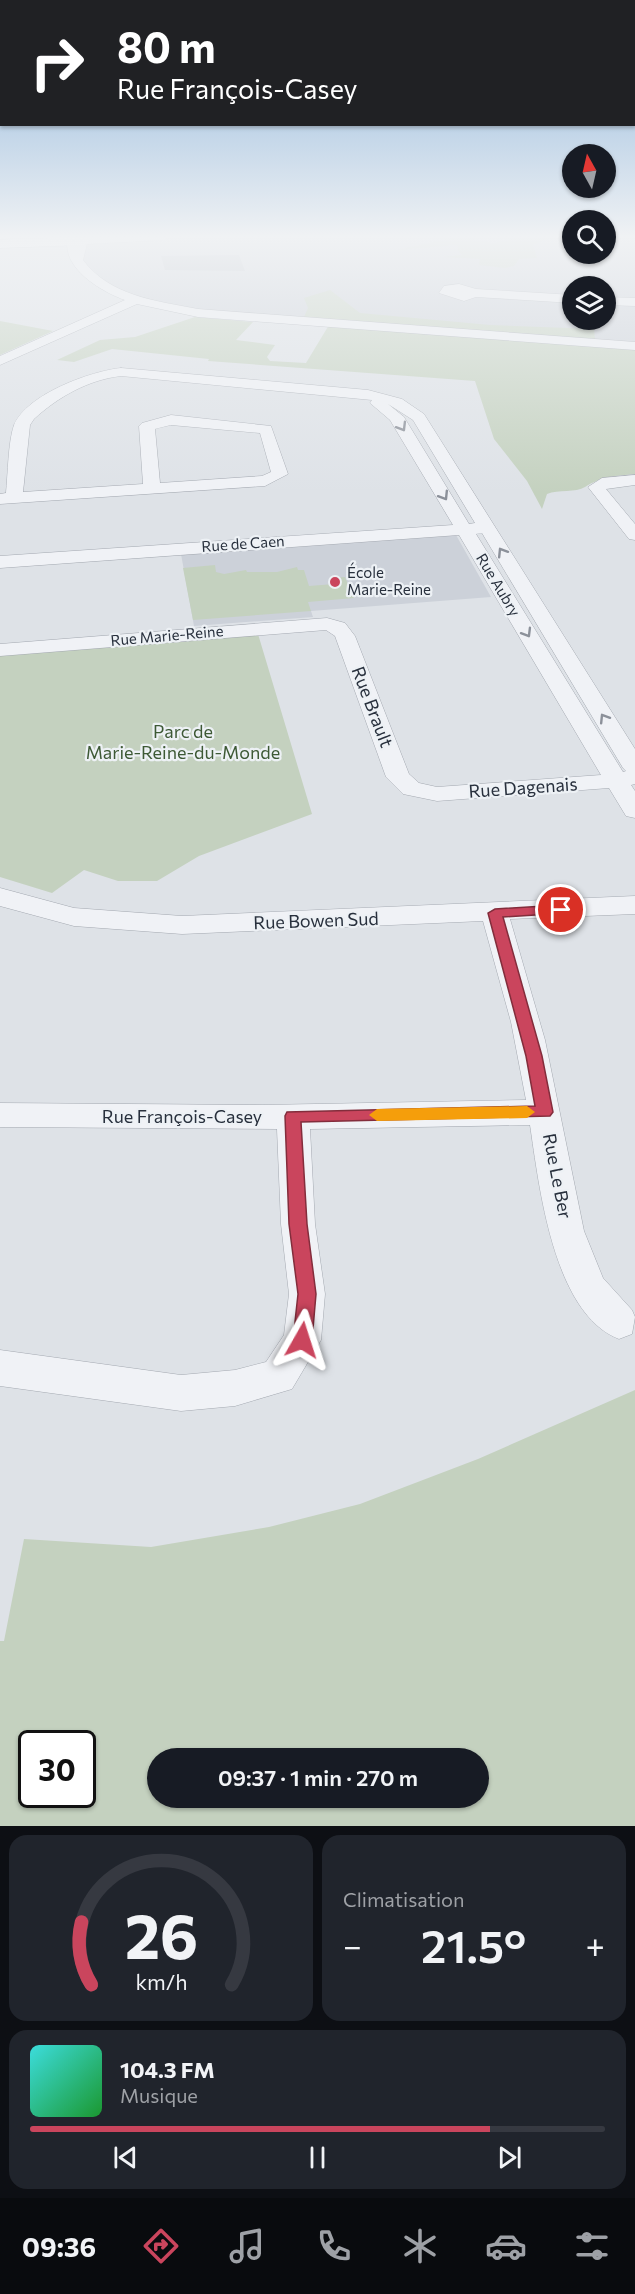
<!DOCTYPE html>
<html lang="fr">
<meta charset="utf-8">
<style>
:root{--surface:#171b24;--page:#20242c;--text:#f1f3f6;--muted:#9ea1a6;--line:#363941;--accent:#ca455d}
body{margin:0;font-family:Commissioner,sans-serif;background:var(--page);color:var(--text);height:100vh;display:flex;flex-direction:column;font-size:22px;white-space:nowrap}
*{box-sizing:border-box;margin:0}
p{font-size:20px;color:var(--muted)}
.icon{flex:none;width:33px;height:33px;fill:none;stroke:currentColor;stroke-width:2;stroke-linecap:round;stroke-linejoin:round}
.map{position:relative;height:1826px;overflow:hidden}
.sheet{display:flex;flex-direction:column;gap:9px;padding:9px;background:#0d0f14;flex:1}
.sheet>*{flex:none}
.top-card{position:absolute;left:0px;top:0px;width:636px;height:126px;box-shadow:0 2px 4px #0004;background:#202124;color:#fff;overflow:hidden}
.needle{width:39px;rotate:352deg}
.controls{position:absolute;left:562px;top:144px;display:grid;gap:12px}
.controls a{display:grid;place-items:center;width:54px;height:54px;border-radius:50%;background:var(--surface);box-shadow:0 2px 4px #0004;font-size:30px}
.speed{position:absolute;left:18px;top:1730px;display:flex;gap:12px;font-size:30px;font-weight:700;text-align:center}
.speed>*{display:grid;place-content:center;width:78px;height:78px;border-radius:50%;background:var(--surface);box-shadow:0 2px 4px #0004;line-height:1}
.speed .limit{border:3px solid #111;border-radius:9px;background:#fff;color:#111}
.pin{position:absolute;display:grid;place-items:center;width:51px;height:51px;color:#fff;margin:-26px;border:3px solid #fff;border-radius:50%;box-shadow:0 2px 6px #0007}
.me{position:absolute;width:66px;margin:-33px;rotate:6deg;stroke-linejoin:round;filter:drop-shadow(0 0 4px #0008)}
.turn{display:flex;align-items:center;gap:21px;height:126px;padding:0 18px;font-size:27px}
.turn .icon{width:78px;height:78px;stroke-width:2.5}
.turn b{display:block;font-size:42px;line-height:51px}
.big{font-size:45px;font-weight:600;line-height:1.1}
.sheet .card{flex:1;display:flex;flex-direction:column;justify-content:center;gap:9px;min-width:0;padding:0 21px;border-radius:18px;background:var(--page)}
.sheet .dial{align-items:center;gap:0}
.dial svg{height:156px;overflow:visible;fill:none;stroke:var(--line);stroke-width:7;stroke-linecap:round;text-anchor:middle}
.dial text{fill:var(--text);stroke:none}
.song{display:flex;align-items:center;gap:18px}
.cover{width:72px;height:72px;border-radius:9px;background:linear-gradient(135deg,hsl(180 70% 55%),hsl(130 70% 35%))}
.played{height:6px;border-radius:3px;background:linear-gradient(90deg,var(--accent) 80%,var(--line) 80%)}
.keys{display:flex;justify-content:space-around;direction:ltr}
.heat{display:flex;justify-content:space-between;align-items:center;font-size:33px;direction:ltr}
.sheet .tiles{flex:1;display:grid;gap:9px;grid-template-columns:1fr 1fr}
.card:last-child{grid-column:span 2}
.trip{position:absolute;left:147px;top:1748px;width:342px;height:60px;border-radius:30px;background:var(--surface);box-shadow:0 2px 4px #0004;font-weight:600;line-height:60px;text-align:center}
.menu{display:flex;height:96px;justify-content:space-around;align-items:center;background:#090b0e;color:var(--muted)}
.menu .icon{width:42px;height:42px}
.menu .selected{color:var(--accent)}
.menu b{font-size:27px;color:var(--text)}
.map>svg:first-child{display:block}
.built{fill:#ccd1d9;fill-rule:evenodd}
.green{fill:#c4d1bf;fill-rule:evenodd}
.building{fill:#b5bbc4}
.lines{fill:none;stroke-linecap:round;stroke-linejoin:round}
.minor-casing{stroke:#a4a9b1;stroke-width:1}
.major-casing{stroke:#9ea6b2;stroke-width:1}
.minor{fill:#f0f2f6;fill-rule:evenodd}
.major{fill:#fff;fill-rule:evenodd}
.oneway{stroke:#8c919a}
.route{fill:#ca455d;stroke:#832d3c;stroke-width:1.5}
.slow{fill:#f59e0b}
.poi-dot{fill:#ca455d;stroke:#edf1f5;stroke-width:2}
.labels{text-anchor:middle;stroke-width:4.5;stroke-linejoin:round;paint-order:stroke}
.far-street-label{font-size:15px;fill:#28303d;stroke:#edf1f5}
.far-poi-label{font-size:15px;fill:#28303d;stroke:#edf1f5;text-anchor:start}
.street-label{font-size:18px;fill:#28303d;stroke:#edf1f5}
.park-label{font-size:18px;fill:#3d5935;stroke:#edf1f5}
</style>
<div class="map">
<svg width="635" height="1826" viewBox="0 0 635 1826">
<rect width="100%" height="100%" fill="#dee2e7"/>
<g class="built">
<path d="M 77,237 L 573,237 L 573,254 L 606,254 L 606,237 L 635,237 L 635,346 L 220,315 L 161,305 L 90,278 L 77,246 ZM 573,286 L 606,286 L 606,320 L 573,320 Z"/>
<path d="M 456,535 L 491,597 L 311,611 L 313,617 L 194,626 L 181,554 Z"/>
</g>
<g class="green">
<path d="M 457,237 L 494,243 L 520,237 L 552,237 L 533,245 L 537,258 L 519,259 L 514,266 L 505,268 L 479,265 L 480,259 L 443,257 L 462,255 L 457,249 L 459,247 L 455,245 L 397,250 Z"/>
<path d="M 330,290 L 360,313 L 490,325 L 594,329 L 595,339 L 304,317 L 308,308 L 304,298 Z"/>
<path d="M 195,317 L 253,322 L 236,340 L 275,345 L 267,357 L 270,361 L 306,363 L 329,325 L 635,347 L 635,474 C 614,476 603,476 585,487 C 576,493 558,489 547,494 L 542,509 L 527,481 L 494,439 L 475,381 L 208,361 L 209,359 L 112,349 L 74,362 L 57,360 L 100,340 L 135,337 Z"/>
<path d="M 0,321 L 53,331 L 0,355 Z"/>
<path d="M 215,565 L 216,572 L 224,574 L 246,570 L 247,572 L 277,572 L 297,567 L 298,570 L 304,570 L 309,586 L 334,584 L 333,578 L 345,577 L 354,598 L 308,602 L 311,611 L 193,620 L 183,568 Z"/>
<path d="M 258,634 L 312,814 L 199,856 L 157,881 L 118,881 L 84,870 L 52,893 L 0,877 L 0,655 Z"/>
<path d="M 635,1390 L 635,1826 L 0,1826 L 0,1641 L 4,1641 L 24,1539 L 151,1547 L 269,1527 L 360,1504 L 478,1459 ZM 32,1743 L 82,1743 L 82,1794 L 32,1794 ZM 158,1758 L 478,1758 L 478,1797 L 158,1797 Z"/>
</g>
<path class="building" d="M 239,255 L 245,271 L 165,270 L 161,256 Z"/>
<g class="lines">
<defs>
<g id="minor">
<path d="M 90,237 L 168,237 L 163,240 L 87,244 L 83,260 C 110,296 156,301 198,309 L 635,342 L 635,350 L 198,317 L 137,304 L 0,365 L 0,356 L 125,300 C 102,292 61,268 68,239 L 77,240 Z"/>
<path d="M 459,284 L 476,289 L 573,295 L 573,303 L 476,297 L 464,301 L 439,293 L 444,286 Z"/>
<path d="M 606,297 L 635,298 L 635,306 L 606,305 Z"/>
<path d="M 121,368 L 368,390 L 402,399 L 424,414 L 635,749 L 635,784 L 631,785 L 635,791 L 635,818 L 626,816 L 609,788 L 437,801 L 403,794 L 386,777 L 335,636 L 326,630 L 0,656 L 0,644 L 327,618 L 345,623 L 355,636 L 409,774 L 419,783 L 437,787 L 601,775 L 459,535 L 0,568 L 0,556 L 453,525 L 390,420 L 370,403 L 372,400 L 121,376 C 88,380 58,397 34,419 L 30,425 L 23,492 L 143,484 L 139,426 L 142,423 L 171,415 L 271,426 L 288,474 L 265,486 L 0,504 L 0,494 L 6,493 C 8,474 8,442 14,425 C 27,394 91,371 121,368 ZM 388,404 L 413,420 L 475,523 L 469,524 L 404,417 ZM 171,425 L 260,433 L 271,472 L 262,476 L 160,483 L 155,429 ZM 482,533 L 623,768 L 626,771 L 623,772 L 476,534 Z"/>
<path d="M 635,475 L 635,485 L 606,489 L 635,524 L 635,540 L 629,539 L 588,487 L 602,478 Z"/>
<path d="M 0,888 L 74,908 L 182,916 L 635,896 L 635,914 L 510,919 L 545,1040 L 584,1231 L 603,1278 L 632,1310 L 635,1317 L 632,1334 L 619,1339 C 553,1314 539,1185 530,1125 L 310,1129 L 315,1224 L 325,1294 L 321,1340 L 292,1389 L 235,1406 L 181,1411 L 0,1386 L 0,1350 L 181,1375 L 235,1370 L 266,1362 L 284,1335 L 289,1294 L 281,1224 L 277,1129 L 0,1127 L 0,1103 L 263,1105 L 526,1100 L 511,1022 L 483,921 L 182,934 L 74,926 L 0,906 Z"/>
</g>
<path id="major" d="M 89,237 L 87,244 L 82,245 L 0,248 L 0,240 Z"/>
</defs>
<use href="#minor" class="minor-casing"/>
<use href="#major" class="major-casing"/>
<use href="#minor" class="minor"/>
<use href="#major" class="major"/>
</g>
<defs><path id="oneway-chevron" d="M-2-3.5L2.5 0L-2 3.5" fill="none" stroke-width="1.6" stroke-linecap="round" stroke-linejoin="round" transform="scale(1.5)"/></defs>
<g class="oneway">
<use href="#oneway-chevron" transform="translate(402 427) rotate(59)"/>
<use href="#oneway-chevron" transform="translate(444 496) rotate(58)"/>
<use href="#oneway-chevron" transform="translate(502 552) rotate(-122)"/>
<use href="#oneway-chevron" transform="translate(527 633) rotate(59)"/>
<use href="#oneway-chevron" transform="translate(604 718) rotate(-122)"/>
</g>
<linearGradient id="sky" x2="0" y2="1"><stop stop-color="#89b2da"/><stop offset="0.48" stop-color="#f0f2f4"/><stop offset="1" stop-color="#f0f2f4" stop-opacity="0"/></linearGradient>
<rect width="635" height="493" fill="url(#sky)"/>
<path class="route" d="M 561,905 L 566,907 L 566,913 L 503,917 L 542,1056 L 553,1112 L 550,1116 L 301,1122 L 307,1224 L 316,1294 L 312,1340 L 309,1346 L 302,1349 L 296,1346 L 293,1340 L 298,1294 L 289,1224 L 285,1116 L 287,1112 L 535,1106 L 526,1056 L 488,913 L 495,909 Z"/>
<path class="slow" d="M 527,1106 L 535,1112 L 527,1118 L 377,1121 L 369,1115 L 377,1109 Z"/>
<circle class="poi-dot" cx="335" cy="582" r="6"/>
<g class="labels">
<g class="far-street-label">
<text transform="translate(243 544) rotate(-4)" y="5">Rue de Caen</text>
<text transform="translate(498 585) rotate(59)" y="5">Rue Aubry</text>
<text transform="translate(167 636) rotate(-5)" y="5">Rue Marie-Reine</text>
</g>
<g class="far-poi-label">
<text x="347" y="578">École<tspan x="347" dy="17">Marie-Reine</tspan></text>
</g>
<g class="street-label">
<text transform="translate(372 707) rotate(69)" y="6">Rue Brault</text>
<text transform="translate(523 788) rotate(-4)" y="6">Rue Dagenais</text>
<text transform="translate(316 921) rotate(-2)" y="6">Rue Bowen Sud</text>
<text x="182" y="1123">Rue François-Casey</text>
<text transform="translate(557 1176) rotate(79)" y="6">Rue Le Ber</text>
</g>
<g class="park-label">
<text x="183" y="738">Parc de<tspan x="183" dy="21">Marie-Reine-du-Monde</tspan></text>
</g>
</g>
</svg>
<div class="controls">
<a><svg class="needle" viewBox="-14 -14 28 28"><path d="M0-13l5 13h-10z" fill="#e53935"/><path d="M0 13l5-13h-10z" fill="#9ea1a6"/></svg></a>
<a><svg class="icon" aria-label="search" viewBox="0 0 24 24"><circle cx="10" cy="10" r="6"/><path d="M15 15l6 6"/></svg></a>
<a><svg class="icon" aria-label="layers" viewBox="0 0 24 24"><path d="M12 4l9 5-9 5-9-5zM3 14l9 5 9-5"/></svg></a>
</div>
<div class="speed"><div class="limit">30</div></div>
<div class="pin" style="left:561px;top:910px;background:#d93025"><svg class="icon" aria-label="arrive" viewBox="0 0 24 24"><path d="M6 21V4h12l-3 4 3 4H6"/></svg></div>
<svg class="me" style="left:302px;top:1340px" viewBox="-20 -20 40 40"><path d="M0-17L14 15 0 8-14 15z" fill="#ca455d" stroke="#fff" stroke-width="4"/></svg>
<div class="trip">09:37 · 1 min · 270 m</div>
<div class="top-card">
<div class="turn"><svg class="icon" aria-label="right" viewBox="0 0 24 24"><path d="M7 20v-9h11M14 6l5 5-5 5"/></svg><div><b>80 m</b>Rue François-Casey</div></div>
</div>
</div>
<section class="sheet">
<div class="tiles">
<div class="card dial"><svg viewBox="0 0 100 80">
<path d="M14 69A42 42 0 1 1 86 69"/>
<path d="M14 69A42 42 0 0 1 9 37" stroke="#ca455d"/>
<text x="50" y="56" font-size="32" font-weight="700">26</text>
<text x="50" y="72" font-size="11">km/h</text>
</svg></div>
<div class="card"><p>Climatisation</p>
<div class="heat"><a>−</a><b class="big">21.5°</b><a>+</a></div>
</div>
<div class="card">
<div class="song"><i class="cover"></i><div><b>104.3 FM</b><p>Musique</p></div></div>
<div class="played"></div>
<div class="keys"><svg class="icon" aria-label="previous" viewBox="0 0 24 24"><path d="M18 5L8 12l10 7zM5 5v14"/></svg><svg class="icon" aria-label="pause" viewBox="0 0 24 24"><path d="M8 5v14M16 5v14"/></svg><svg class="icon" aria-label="next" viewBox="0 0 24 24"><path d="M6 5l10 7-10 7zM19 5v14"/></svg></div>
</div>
</div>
</section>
<nav class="menu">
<b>09:36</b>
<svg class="icon selected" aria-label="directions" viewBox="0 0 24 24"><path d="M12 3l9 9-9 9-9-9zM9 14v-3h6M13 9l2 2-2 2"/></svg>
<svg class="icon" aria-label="music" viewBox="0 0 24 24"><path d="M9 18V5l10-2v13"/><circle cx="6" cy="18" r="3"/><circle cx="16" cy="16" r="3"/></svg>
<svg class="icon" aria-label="phone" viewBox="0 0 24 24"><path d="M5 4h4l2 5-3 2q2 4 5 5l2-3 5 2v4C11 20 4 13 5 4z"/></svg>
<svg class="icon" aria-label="climate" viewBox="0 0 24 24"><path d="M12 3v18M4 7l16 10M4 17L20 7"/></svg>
<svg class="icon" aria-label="car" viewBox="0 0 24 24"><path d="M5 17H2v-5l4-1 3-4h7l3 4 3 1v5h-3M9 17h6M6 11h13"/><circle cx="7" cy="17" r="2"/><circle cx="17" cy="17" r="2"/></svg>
<svg class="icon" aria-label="filters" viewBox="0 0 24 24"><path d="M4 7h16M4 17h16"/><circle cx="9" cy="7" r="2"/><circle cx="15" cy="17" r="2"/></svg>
</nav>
